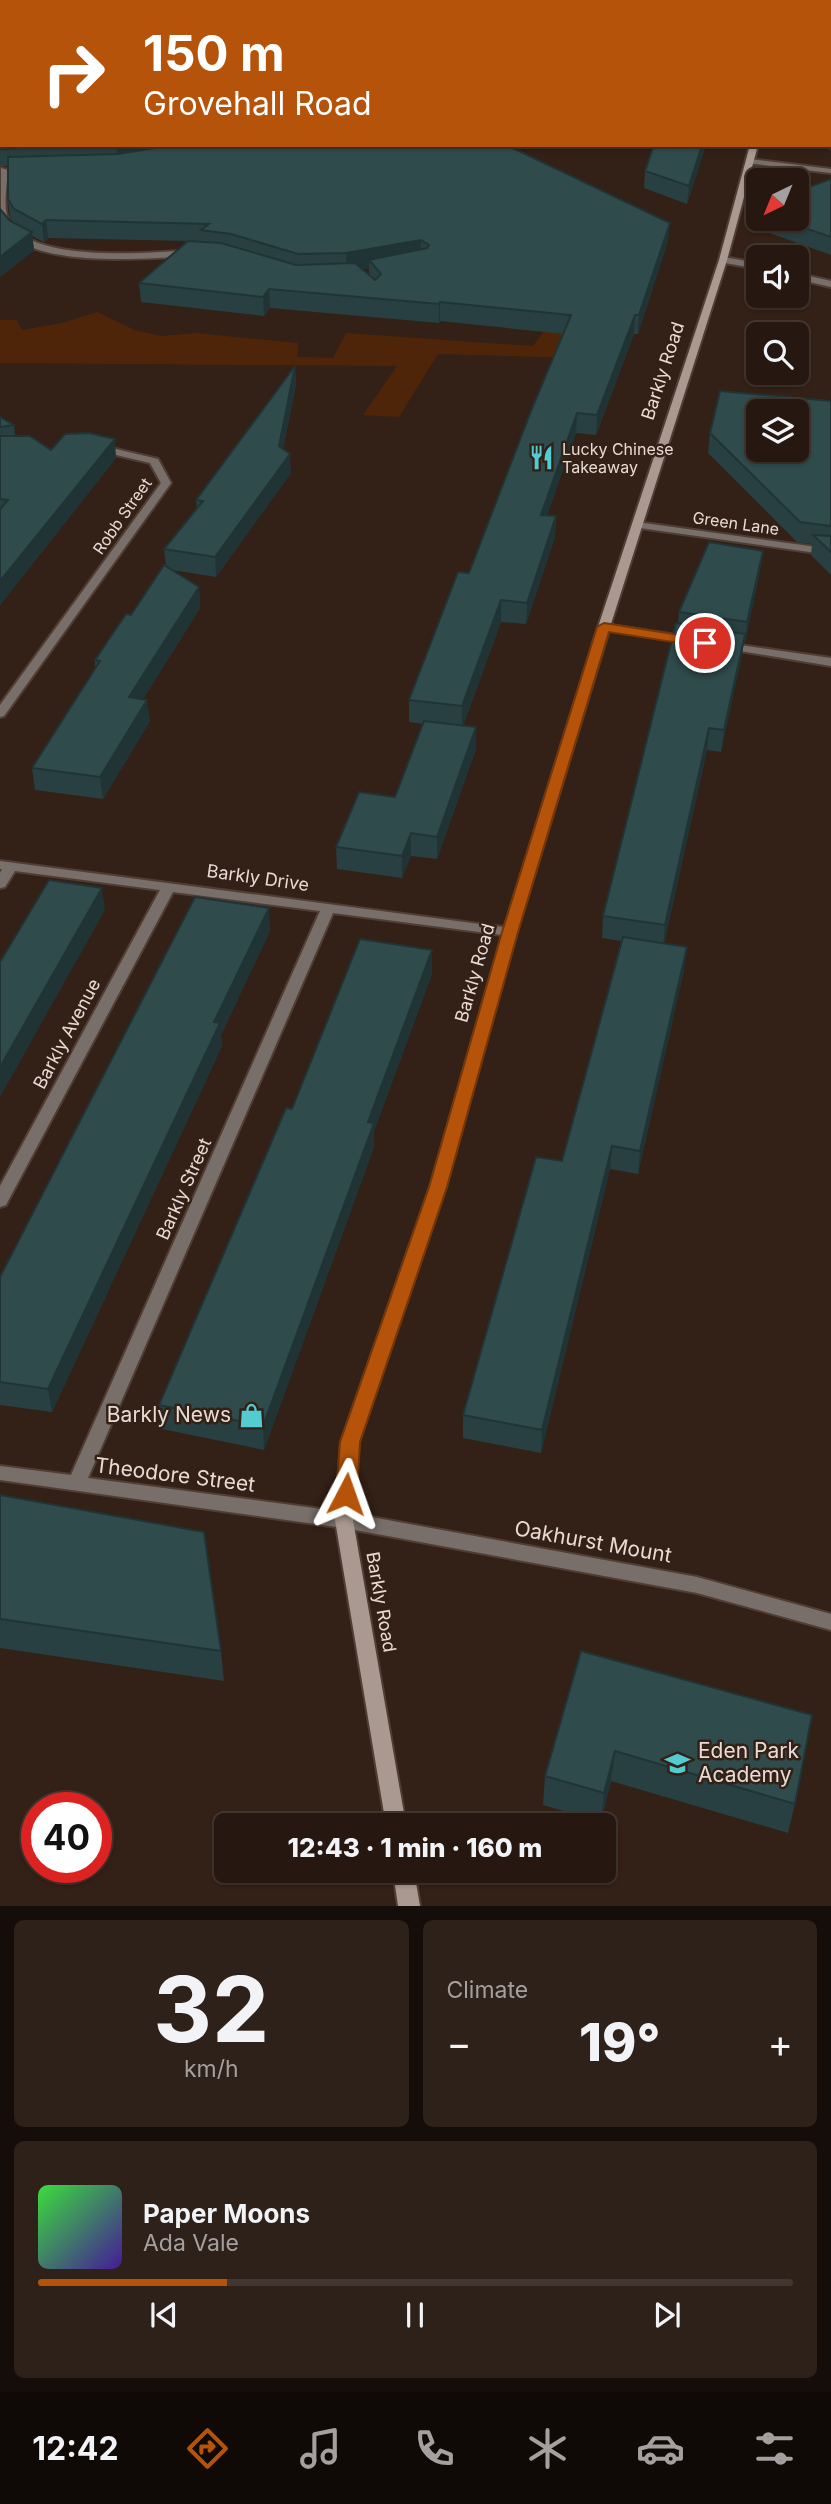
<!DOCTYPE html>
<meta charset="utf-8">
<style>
:root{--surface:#261810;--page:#2e2119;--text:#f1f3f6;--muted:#a4a09f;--line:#423730;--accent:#b45309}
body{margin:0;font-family:Inter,sans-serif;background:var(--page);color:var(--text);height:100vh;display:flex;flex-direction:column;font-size:26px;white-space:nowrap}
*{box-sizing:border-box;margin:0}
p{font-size:23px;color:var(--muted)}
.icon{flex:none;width:38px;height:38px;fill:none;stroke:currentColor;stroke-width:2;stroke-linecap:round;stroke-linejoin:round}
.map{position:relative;height:1906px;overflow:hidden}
.panel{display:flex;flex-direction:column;gap:14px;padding:14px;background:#150d09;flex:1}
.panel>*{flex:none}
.banner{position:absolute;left:0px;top:0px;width:831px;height:147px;box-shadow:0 2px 5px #0004,0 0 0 2px var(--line);background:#b45309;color:#fff;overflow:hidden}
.needle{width:46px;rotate:223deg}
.buttons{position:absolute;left:746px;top:168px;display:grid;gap:14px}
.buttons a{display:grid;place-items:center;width:63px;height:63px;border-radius:10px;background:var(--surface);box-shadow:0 2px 5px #0004,0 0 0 2px var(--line);font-size:35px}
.speed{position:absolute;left:21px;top:1792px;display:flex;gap:14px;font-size:35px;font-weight:700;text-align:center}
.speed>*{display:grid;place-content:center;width:91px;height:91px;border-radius:50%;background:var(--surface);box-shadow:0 2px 5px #0004,0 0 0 2px var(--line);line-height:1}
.speed .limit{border:10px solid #d22;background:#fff;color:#111}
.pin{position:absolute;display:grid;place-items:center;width:60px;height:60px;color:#fff;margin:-30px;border:4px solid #fff;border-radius:50%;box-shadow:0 2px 7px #0007}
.me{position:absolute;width:77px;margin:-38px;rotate:4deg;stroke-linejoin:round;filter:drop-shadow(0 0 5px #0008)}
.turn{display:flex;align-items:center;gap:24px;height:147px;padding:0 28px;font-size:32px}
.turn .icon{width:91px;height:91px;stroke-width:2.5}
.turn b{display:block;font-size:49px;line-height:60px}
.big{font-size:52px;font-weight:800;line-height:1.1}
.panel .card{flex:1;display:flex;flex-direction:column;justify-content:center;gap:10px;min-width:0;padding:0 24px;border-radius:10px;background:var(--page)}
.panel .dial{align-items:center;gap:0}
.dial b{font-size:91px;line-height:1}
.song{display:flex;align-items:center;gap:21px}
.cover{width:84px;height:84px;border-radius:10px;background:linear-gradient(135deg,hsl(120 70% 55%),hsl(260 70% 35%))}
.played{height:7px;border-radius:4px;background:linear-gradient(90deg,var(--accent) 25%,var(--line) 25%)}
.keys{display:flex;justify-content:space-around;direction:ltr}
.heat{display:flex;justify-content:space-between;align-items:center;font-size:38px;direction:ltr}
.panel .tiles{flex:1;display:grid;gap:14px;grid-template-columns:1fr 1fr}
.card:last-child{grid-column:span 2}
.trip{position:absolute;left:214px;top:1813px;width:402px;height:70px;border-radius:10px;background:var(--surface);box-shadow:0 2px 5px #0004,0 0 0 2px var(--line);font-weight:800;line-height:70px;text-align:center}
.tabs{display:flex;height:112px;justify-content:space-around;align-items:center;background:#0f0a06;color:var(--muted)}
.tabs .icon{width:49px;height:49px}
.tabs .selected{color:var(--accent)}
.tabs b{font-size:32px;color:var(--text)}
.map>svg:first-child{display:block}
.green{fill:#4f250a}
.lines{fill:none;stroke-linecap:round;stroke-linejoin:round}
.street-casing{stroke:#503e34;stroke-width:4}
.secondary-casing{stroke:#503e34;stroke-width:4}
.street{fill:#796f6a;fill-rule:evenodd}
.secondary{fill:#a99990;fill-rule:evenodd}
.wall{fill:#284041;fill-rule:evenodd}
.shaded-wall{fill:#213435}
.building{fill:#2f4b4c;stroke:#213435;stroke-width:2;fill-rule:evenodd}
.route{fill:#b45309;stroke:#753606;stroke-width:2}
.labels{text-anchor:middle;stroke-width:5;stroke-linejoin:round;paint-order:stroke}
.far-poi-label{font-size:16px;fill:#e8dbd4;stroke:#332016;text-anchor:start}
.far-street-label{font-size:16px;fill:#e8dbd4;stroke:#332016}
.street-label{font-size:18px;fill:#e8dbd4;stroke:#332016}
.near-poi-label{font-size:21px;fill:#e8dbd4;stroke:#332016;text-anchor:end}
.near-street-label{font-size:21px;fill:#e8dbd4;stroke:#332016}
</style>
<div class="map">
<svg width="831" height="1906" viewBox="0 0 831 1906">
<rect width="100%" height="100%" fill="#332016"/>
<path class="green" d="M 549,311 L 576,311 L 578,358 L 438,354 L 399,417 L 363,415 L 397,366 L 0,363 L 0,320 L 17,320 L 22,330 L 62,323 L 97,312 L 137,331 L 162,336 L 195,333 L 298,343 L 297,357 L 333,358 L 346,333 L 533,346 L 543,332 Z"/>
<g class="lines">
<defs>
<g id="street">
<path d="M 749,159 L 831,169 L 831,173 L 746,163 L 746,159 Z"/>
<path d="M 1,168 L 8,170 C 7,185 2,210 10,223 C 35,263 149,253 191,250 L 195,253 L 191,256 C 144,259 55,266 15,239 C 10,235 5,228 1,223 Z"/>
<path d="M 723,257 L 758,263 L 758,269 L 720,262 L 719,260 Z"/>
<path d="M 796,273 L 831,281 L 831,287 L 796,279 Z"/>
<path d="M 99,445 L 158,459 L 171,483 L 4,716 L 0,717 L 0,705 L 161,483 L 150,463 L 95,450 L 94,448 Z"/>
<path d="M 637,522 L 831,549 L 831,555 L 633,527 L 632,525 Z"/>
<path d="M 604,624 L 689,637 L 695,640 L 689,643 L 600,629 L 600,625 Z"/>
<path d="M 726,643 L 831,658 L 831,666 L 722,648 L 720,646 Z"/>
<path d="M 0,861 L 510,928 L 517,932 L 510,936 L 333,913 L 88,1478 L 344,1512 L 697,1577 L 831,1614 L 831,1630 L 697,1593 L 344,1528 L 0,1480 L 0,1466 L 71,1475 L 320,911 L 173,892 L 8,1201 L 6,1205 L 0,1207 L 0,1186 L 160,890 L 15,871 L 5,887 L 0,888 L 0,873 L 2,869 L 0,869 Z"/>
</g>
<g id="secondary">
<path d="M 750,145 L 758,145 L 727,260 L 610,627 L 517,932 L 446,1187 L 359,1442 L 353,1520 L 406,1825 L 386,1825 L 335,1520 L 341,1442 L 430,1187 L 503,932 L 598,627 L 719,260 Z"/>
<path d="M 393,1871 L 414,1871 L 420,1906 L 398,1906 Z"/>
</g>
</defs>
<use href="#street" class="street-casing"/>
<use href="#secondary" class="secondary-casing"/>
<use href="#street" class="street"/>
<use href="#secondary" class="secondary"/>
</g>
<g class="wall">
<path d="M 0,0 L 831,0 L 831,67 L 830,67 L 830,2 L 2,2 L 2,145 L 518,145 L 513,148 L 668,241 L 638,334 L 634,334 L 596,435 L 576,433 L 547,515 L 556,516 L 555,537 L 526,624 L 501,622 L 463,726 L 476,749 L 437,859 L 411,856 L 402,878 L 337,869 L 336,847 L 395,797 L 423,724 L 409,722 L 409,700 L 469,573 L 564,334 L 440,321 L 439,323 L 270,308 L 264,316 L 141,302 L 139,283 L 188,241 L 48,238 L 44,242 L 32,236 L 34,250 L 0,277 L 0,209 L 10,221 L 13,223 L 10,217 L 8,199 L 8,166 L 0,166 ZM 369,268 L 369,275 L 362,269 Z"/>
<path d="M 830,126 L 831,127 L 831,151 L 822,145 L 830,145 Z"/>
<path d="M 706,145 L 687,204 L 644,188 L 645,171 Z"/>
<path d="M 831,179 L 831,255 L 750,226 L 751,209 L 758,206 L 758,219 L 796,219 Z"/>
<path d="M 295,366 L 296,385 L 283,449 L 291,473 L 216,577 L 172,570 L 199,587 L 200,608 L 143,699 L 150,721 L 103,799 L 35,790 L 32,768 L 95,668 L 95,660 L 131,615 L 166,566 L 164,549 L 197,509 L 196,500 Z"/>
<path d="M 831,401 L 831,575 L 811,555 L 812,544 L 797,542 L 708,453 L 710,433 Z"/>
<path d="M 0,417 L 14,425 L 15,436 L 51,450 L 116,458 L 0,605 Z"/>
<path d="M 763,551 L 760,571 L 745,642 L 744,642 L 742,654 L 721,752 L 707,750 L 664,944 L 684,970 L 638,1174 L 610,1169 L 541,1453 L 463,1438 L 463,1415 L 562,1161 L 621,941 L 602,938 L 603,916 L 678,623 L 679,612 Z"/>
<path d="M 270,931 L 221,1035 L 222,1046 L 52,1412 L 0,1405 L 0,1277 Z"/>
<path d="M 432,950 L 432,974 L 374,1131 L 374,1147 L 264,1450 L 162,1429 L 159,1405 L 292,1109 Z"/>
<path d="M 0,1495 L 221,1651 L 224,1681 L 0,1648 Z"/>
<path d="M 581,1651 L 795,1804 L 788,1833 L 611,1781 L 601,1822 L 543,1805 L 545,1776 Z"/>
</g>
<g class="shaded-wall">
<path d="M 831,51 L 831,67 L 830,67 L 830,52 Z"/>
<path d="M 116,145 L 227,145 L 118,162 Z"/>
<path d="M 702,145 L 706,145 L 687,204 L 689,186 Z"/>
<path d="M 46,220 L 48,238 L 44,242 L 42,224 Z"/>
<path d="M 670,223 L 668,241 L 638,334 L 639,315 Z"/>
<path d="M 32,232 L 34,250 L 0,277 L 0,257 Z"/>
<path d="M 421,240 L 421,258 L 369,260 L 369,268 L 347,272 L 346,253 Z"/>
<path d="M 269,289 L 270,308 L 264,316 L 263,297 Z"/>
<path d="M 440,302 L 440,321 L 439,323 L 439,304 Z"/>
<path d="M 635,315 L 634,334 L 596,435 L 597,415 Z"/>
<path d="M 295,366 L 296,385 L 280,465 L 279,446 Z"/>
<path d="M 577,413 L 576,433 L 540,536 L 541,515 Z"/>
<path d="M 115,439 L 116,458 L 0,605 L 0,581 Z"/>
<path d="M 290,454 L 291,473 L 216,577 L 215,557 Z"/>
<path d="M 556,516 L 555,537 L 526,624 L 527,603 Z"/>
<path d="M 763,551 L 760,571 L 745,642 L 747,622 Z"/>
<path d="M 199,587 L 200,608 L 131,718 L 129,697 Z"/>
<path d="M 501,600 L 501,622 L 462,729 L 462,706 Z"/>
<path d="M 745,634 L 742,654 L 721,752 L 724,730 Z"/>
<path d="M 147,700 L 150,721 L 103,799 L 100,777 Z"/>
<path d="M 476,727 L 476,749 L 437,859 L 437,837 Z"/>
<path d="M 709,728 L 707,750 L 663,947 L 665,925 Z"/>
<path d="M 411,833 L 411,856 L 402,878 L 402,856 Z"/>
<path d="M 102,888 L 105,910 L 0,1097 L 0,1067 Z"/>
<path d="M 269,908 L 270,931 L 221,1035 L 222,1046 L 52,1412 L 48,1389 L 214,1022 Z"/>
<path d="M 687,947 L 684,970 L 638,1174 L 640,1151 Z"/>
<path d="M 432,950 L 432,974 L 374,1131 L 374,1147 L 264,1450 L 263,1426 L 368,1122 Z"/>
<path d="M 612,1146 L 610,1169 L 541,1453 L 542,1430 Z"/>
<path d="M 615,1751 L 611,1781 L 601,1822 L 604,1793 Z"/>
</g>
<g class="building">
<path d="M 0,0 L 831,0 L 831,5 L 830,8 L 830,2 L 2,2 L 2,145 L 110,145 L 0,149 Z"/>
<rect x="830" y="9" width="1" height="24"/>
<path d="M 831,36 L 831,51 L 830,52 L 830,43 Z"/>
<path d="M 174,145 L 506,145 L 670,223 L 639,315 L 635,315 L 597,415 L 577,413 L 541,515 L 556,516 L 527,603 L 501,600 L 462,706 L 409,700 L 458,572 L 469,573 L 531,411 L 571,315 L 440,302 L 439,304 L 269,289 L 263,297 L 139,283 L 188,241 L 221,243 L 296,265 L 355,263 L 375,280 L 381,274 L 369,260 L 427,248 L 429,245 L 421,240 L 346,253 L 298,254 L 231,234 L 201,230 L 209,224 L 46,220 L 42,224 L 14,209 L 8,199 L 8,157 L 117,154 Z"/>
<path d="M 654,145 L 702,145 L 689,186 L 645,171 Z"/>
<path d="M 831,179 L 831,237 L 779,219 L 796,219 L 796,192 Z"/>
<path d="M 0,209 L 10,221 L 32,232 L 0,257 Z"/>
<path d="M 295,366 L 279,446 L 290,454 L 215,557 L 164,549 L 203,501 L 196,500 Z"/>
<path d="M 720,391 L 831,401 L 831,526 L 800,522 L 710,433 ZM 758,411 L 796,411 L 796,450 L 758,450 Z"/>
<path d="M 0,417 L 14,425 L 0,427 Z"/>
<path d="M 89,433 L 115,439 L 0,581 L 0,509 L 8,500 L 0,499 L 0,436 L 30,436 L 51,450 L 65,434 Z"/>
<path d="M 813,535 L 831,536 L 831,552 Z"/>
<path d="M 709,542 L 763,551 L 747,622 L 679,612 Z"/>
<path d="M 164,565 L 199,587 L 129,697 L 147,700 L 100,777 L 32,768 L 100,661 L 95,660 L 126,614 L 131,615 Z"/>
<path d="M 676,623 L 745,634 L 724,730 L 709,728 L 665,925 L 603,916 Z"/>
<path d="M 424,721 L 476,727 L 437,837 L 411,833 L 402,856 L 336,847 L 359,792 L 395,797 Z"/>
<path d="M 49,880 L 102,888 L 0,1067 L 0,962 Z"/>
<path d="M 195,897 L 269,908 L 214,1022 L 220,1023 L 48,1389 L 0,1382 L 0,1277 Z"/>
<path d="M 623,937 L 687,947 L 640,1151 L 612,1146 L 542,1430 L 463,1415 L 536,1157 L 562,1161 Z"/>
<path d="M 360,939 L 432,950 L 368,1122 L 374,1123 L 263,1426 L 159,1405 L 286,1108 L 292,1109 Z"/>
<path d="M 0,1495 L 204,1532 L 221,1651 L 0,1619 Z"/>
<path d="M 581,1651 L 812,1715 L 795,1804 L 615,1751 L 604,1793 L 545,1776 Z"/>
</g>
<path class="route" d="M 604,623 L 705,639 L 711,643 L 705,647 L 609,632 L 518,932 L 447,1187 L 360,1442 L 357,1494 L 353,1500 L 346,1503 L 339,1500 L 336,1494 L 340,1442 L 429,1187 L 502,932 L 597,627 Z"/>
<defs>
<symbol id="restaurant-bare" viewBox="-9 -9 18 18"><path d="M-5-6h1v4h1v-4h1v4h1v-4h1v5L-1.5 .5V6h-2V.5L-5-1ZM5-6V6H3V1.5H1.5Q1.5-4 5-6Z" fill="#52ccd0" stroke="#332016" stroke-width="2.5" paint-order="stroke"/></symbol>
<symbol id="shop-bare" viewBox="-9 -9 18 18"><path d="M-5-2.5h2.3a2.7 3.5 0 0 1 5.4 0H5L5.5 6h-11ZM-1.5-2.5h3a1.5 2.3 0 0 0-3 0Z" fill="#52ccd0" stroke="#332016" stroke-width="2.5" paint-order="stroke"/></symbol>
<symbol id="school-bare" viewBox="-9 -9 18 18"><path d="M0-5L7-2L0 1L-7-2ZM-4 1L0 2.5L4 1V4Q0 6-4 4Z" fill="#52ccd0" stroke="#332016" stroke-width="2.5" paint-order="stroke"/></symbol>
</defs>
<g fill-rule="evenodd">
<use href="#restaurant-bare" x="524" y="440" width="35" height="35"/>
<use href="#shop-bare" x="234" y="1398" width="35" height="35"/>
<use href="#school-bare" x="660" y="1746" width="35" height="35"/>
</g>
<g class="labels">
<g class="far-poi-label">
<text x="562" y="455">Lucky Chinese<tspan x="562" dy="18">Takeaway</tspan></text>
</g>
<g class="far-street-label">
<text transform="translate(122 516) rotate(-55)" y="6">Robb Street</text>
<text transform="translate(736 523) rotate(8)" y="6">Green Lane</text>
</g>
<g class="street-label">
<text transform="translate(663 371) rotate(-72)" y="6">Barkly Road</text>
<text transform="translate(258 878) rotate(8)" y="6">Barkly Drive</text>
<text transform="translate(475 973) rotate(-74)" y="6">Barkly Road</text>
<text transform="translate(67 1034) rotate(-62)" y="6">Barkly Avenue</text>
<text transform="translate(184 1189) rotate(-66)" y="6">Barkly Street</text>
<text transform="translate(381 1602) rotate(80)" y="6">Barkly Road</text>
</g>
<g class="near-poi-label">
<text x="231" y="1422">Barkly News</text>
<text x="698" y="1758" text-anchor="start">Eden Park<tspan x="698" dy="24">Academy</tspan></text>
</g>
<g class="near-street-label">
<text transform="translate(175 1475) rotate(7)" y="7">Theodore Street</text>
<text transform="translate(593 1542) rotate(10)" y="7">Oakhurst Mount</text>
</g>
</g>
</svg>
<div class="buttons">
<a><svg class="needle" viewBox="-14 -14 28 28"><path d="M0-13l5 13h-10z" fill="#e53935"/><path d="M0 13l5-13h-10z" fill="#a4a09f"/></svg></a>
<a><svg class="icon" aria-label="sound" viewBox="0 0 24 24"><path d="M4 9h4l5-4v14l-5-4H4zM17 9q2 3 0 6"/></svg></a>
<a><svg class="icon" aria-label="search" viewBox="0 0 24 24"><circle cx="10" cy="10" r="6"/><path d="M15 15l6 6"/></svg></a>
<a><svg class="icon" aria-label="layers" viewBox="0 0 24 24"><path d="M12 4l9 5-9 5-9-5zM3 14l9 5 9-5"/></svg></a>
</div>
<div class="speed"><div class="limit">40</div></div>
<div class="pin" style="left:705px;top:643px;background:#d93025"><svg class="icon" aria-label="arrive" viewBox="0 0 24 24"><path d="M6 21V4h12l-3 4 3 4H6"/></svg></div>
<svg class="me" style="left:346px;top:1494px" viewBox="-20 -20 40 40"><path d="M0-17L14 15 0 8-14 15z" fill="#b45309" stroke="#fff" stroke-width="4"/></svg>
<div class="trip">12:43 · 1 min · 160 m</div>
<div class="banner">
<div class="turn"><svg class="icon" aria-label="right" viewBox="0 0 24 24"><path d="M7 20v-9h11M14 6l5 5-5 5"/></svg><div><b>150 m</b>Grovehall Road</div></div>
</div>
</div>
<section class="panel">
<div class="tiles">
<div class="card dial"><b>32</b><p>km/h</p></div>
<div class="card"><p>Climate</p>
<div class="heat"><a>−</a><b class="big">19°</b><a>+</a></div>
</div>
<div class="card">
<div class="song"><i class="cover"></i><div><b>Paper Moons</b><p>Ada Vale</p></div></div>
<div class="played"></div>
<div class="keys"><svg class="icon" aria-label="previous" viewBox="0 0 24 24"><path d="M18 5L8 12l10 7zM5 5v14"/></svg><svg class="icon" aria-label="pause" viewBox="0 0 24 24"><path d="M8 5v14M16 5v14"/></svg><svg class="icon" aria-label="next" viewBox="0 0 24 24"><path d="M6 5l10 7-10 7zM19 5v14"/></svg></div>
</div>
</div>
</section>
<nav class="tabs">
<b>12:42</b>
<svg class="icon selected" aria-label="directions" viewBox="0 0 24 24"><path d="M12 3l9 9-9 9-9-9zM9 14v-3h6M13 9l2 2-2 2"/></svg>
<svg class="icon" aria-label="music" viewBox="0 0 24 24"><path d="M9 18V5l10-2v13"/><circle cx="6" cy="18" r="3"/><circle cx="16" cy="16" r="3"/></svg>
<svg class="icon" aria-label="phone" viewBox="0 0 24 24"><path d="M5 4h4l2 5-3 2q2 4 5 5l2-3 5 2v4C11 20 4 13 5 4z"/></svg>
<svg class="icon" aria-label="climate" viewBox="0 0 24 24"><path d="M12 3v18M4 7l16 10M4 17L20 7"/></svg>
<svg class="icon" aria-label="car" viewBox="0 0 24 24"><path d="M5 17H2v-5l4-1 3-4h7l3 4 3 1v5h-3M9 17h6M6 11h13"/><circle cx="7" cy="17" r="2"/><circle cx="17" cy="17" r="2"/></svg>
<svg class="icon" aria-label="filters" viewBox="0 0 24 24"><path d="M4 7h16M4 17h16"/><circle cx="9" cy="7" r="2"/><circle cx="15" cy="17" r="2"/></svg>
</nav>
